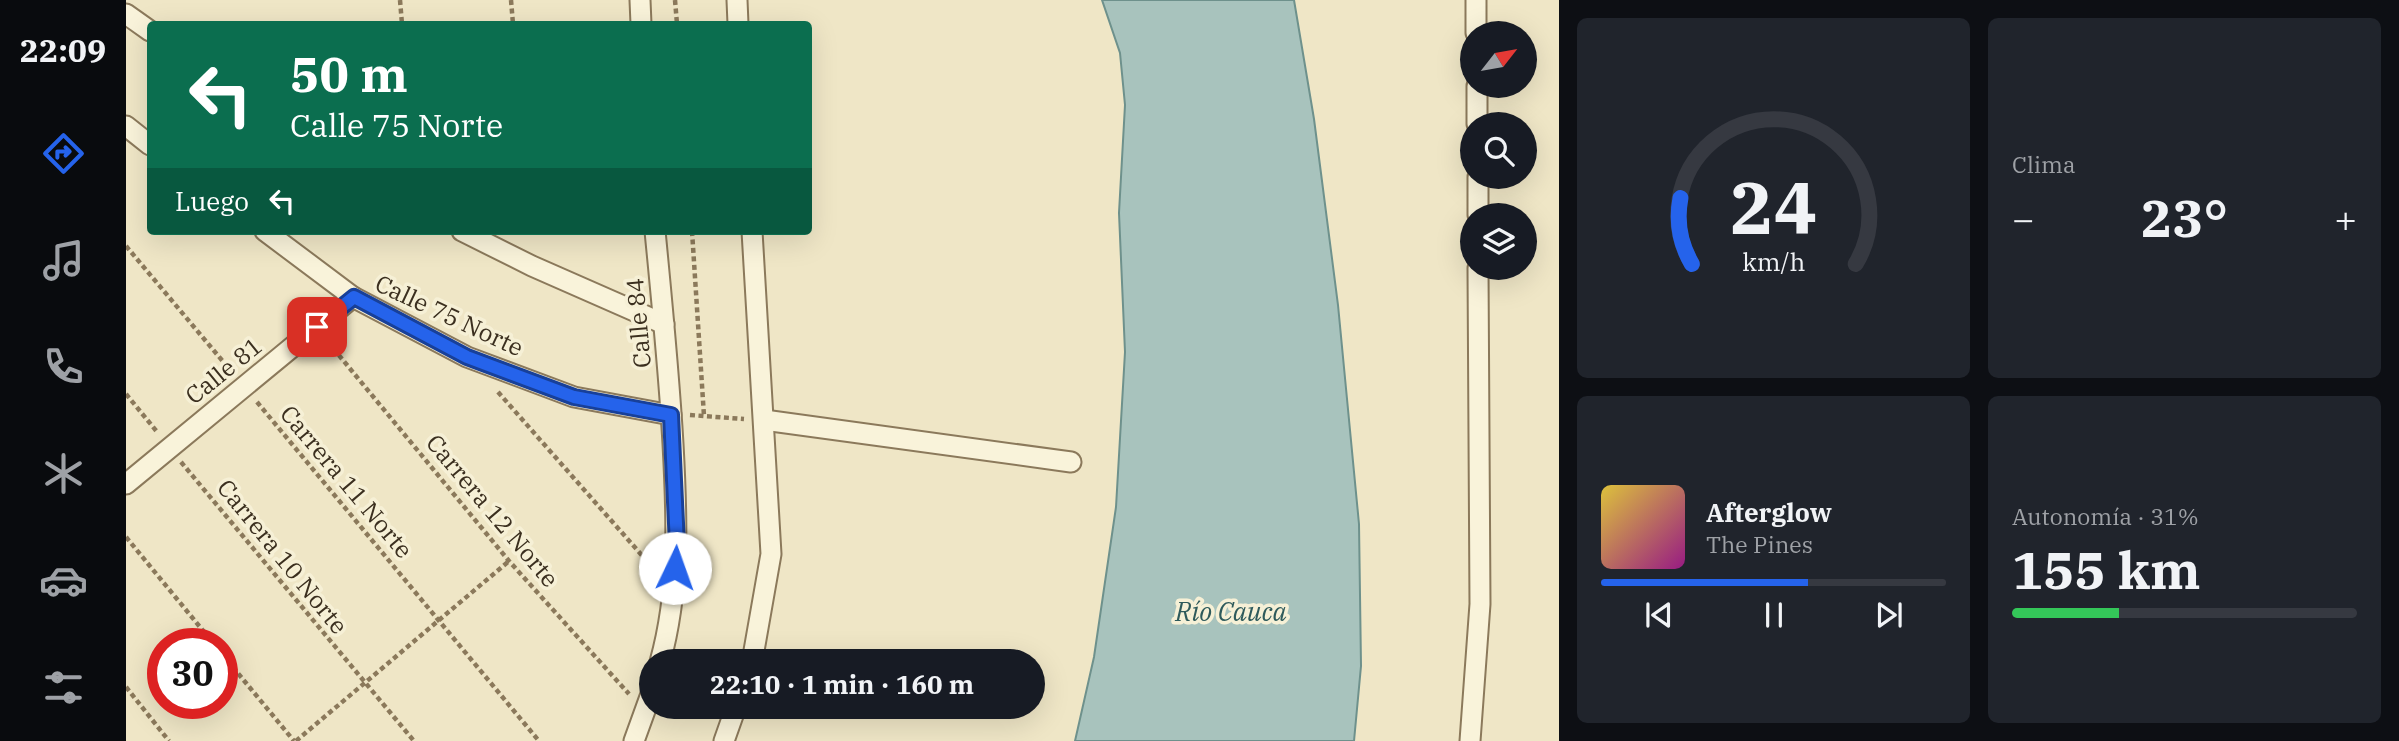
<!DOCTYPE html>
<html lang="es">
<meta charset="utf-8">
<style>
:root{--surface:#171b24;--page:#20242c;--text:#f1f3f6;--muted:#9ea1a6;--line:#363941;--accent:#2563eb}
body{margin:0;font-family:"IBM Plex Serif",serif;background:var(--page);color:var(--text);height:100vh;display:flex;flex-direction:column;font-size:26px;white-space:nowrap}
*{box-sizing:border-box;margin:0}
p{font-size:23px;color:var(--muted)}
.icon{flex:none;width:38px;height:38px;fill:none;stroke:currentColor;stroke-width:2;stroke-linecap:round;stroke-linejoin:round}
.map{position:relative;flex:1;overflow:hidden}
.drawer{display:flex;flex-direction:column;gap:18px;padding:18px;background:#0d0f14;width:840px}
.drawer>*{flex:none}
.hud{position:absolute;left:21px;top:21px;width:665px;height:214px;border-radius:7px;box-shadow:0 7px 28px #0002;background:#0b6e4f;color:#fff;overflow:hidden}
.needle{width:46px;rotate:59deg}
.fabs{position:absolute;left:1334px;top:21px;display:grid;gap:14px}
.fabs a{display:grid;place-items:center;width:77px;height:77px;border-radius:50%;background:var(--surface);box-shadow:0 7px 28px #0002;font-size:35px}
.speed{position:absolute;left:21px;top:628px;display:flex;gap:14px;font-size:35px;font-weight:700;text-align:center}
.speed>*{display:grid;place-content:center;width:91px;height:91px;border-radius:50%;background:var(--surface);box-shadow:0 7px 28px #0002;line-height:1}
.speed .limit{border:10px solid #d22;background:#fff;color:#111}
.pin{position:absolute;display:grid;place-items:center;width:60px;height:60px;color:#fff;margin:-30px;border-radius:14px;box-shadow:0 4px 10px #0006}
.me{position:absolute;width:77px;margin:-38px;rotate:3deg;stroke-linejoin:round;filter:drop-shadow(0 0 5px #0008)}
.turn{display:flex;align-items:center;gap:24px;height:147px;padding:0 28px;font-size:32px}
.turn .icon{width:91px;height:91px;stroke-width:2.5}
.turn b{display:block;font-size:49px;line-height:60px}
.then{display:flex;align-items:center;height:66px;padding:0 28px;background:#0003;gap:14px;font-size:26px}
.big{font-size:52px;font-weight:700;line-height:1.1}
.drawer .widget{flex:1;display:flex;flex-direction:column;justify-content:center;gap:10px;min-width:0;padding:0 24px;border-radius:10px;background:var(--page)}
.drawer .dial{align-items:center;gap:0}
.dial svg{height:182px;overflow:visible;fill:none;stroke:var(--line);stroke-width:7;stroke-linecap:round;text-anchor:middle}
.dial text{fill:var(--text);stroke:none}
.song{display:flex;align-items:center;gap:21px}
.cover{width:84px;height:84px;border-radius:10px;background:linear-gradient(135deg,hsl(50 70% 55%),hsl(310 70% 35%))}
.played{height:7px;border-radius:4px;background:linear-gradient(90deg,var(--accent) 60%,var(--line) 60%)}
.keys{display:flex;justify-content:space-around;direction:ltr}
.heat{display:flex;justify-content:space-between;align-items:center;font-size:38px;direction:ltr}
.charge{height:10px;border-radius:5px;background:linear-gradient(90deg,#34c759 31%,var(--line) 0)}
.drawer .tiles{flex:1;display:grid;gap:18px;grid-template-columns:repeat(2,1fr)}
.trip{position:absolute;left:513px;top:649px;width:406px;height:70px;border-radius:35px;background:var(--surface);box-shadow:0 7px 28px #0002;font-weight:700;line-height:70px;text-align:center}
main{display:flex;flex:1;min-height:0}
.tab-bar{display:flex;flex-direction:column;width:126px;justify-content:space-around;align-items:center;background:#090b0e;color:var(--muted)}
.tab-bar .icon{width:49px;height:49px}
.tab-bar .on{color:var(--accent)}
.tab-bar b{font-size:32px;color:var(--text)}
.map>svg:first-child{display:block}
.water{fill:#a8c3bd;stroke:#6e918c;stroke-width:2}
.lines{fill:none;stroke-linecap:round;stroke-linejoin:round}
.minor-casing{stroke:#8b795b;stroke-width:23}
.path{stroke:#8b795b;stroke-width:4.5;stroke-dasharray:5 3.5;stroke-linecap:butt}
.minor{stroke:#f9f3da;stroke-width:19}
.route-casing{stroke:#184099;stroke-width:18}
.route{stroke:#2563eb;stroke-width:12}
.labels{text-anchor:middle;stroke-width:7;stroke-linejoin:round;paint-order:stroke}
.street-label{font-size:24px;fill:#3b2f1f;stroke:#f6f0d6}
.water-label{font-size:26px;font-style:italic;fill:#2e5a5b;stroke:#f6f0d6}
</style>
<main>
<nav class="tab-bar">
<b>22:09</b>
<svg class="icon on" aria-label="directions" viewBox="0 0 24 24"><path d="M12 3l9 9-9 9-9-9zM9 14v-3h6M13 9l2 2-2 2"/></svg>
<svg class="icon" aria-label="music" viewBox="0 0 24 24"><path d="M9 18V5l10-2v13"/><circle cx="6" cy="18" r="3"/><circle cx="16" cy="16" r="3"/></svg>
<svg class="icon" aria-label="phone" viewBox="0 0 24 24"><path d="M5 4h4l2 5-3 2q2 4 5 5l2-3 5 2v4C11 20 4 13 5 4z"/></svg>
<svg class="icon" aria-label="climate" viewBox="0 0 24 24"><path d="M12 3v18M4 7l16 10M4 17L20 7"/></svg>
<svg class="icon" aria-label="car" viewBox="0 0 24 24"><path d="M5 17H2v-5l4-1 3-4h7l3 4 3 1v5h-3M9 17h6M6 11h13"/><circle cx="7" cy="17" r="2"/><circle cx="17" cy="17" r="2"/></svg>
<svg class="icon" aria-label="filters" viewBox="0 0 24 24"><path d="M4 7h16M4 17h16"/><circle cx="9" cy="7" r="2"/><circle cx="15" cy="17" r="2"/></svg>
</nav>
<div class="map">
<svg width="1433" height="741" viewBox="0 0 1433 741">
<rect width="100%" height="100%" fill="#efe6c6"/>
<path class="water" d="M 976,0 L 1168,0 L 1188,119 L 1212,305 L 1233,524 L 1235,666 L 1228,741 L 949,741 L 968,657 L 990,507 L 999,352 L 993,213 L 999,105 L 994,53 Z"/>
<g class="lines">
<defs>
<g id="minor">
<path d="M 514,0 L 515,24"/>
<path d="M 611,0 L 612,24"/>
<path d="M 1350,0 L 1350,33"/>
<path d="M 0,14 L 24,31"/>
<path d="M 1351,86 L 1351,124"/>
<path d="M 0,126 L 24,145"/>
<path d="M 1352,177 L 1352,215"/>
<path d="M 139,231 L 227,297 L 341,357 L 448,397 L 545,415"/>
<path d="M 336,231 L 406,266 L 538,324"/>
<path d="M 529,231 C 536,302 543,373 547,444 C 551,517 554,590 534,662"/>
<path d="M 626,231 L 645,554 L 626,662"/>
<path d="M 638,420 L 945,462"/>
<path d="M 0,484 L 227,297"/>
<path d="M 508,741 L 525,694"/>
<path d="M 598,741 L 610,707"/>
<path d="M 1344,741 L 1354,604 L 1352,268"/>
</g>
</defs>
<use href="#minor" class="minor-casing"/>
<g class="path">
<path d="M 274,0 L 276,24"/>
<path d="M 385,0 L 387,24"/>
<path d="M 549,0 L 551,24"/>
<path d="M 566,231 L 578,416"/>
<path d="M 0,246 L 105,371"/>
<path d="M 202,342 L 383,561 L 503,694"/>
<path d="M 372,392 L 528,569"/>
<path d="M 0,394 L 32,433"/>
<path d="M 131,402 L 413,741"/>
<path d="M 564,415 L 618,419"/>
<path d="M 55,462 L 288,741"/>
<path d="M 0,537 L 88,644"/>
<path d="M 96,654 L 168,741"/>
<path d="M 0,687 L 43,741"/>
<path d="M 170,741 L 383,561"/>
</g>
<use href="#minor" class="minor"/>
</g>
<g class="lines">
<defs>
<path id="route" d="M 191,327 L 228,297 L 341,357 L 448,397 L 545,415 L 551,545 L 549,568"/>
</defs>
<use href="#route" class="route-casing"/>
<use href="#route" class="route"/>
</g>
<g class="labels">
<g class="street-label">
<text transform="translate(323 316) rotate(25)" y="8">Calle 75 Norte</text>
<text transform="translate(513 323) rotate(-95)" y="8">Calle 84</text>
<text transform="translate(98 371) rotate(-39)" y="8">Calle 81</text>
<text transform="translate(220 482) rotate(50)" y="8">Carrera 11 Norte</text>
<text transform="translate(366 511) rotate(50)" y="8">Carrera 12 Norte</text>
<text transform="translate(156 557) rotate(51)" y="8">Carrera 10 Norte</text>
</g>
<g class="water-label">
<text x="1105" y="621">Río Cauca</text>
</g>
</g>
</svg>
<div class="fabs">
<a><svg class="needle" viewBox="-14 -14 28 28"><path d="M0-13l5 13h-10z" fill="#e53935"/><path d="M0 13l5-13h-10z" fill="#9ea1a6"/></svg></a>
<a><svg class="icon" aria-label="search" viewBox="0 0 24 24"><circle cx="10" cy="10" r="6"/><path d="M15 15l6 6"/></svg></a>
<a><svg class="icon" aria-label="layers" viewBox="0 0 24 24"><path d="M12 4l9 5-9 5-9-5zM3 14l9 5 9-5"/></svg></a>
</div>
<div class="speed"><div class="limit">30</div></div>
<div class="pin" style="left:191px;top:327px;background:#d93025"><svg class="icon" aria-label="arrive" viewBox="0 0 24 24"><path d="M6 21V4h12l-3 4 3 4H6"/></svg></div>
<svg class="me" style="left:549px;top:568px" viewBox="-20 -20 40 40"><circle r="19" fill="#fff"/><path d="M0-13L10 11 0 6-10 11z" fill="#2563eb"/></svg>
<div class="trip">22:10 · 1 min · 160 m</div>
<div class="hud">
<div class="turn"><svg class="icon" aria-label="left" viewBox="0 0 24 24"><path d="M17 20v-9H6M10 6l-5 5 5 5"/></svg><div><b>50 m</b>Calle 75 Norte</div></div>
<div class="then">Luego<svg class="icon" aria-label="left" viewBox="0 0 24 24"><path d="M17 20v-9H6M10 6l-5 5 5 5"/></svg></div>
</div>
</div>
<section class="drawer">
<div class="tiles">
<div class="widget dial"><svg viewBox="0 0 100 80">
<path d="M14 69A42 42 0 1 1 86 69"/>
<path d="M14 69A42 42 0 0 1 9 40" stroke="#2563eb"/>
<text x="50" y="56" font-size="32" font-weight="700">24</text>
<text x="50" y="72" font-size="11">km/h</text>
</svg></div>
<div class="widget"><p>Clima</p>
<div class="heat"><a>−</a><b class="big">23°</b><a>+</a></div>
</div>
<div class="widget">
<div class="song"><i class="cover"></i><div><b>Afterglow</b><p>The Pines</p></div></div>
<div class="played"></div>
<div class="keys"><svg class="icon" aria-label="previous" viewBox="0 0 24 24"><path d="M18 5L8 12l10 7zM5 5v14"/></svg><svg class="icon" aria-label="pause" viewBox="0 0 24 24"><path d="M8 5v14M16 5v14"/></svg><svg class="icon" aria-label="next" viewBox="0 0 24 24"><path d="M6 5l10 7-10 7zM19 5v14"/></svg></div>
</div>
<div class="widget"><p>Autonomía · 31%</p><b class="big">155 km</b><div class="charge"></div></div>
</div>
</section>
</main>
